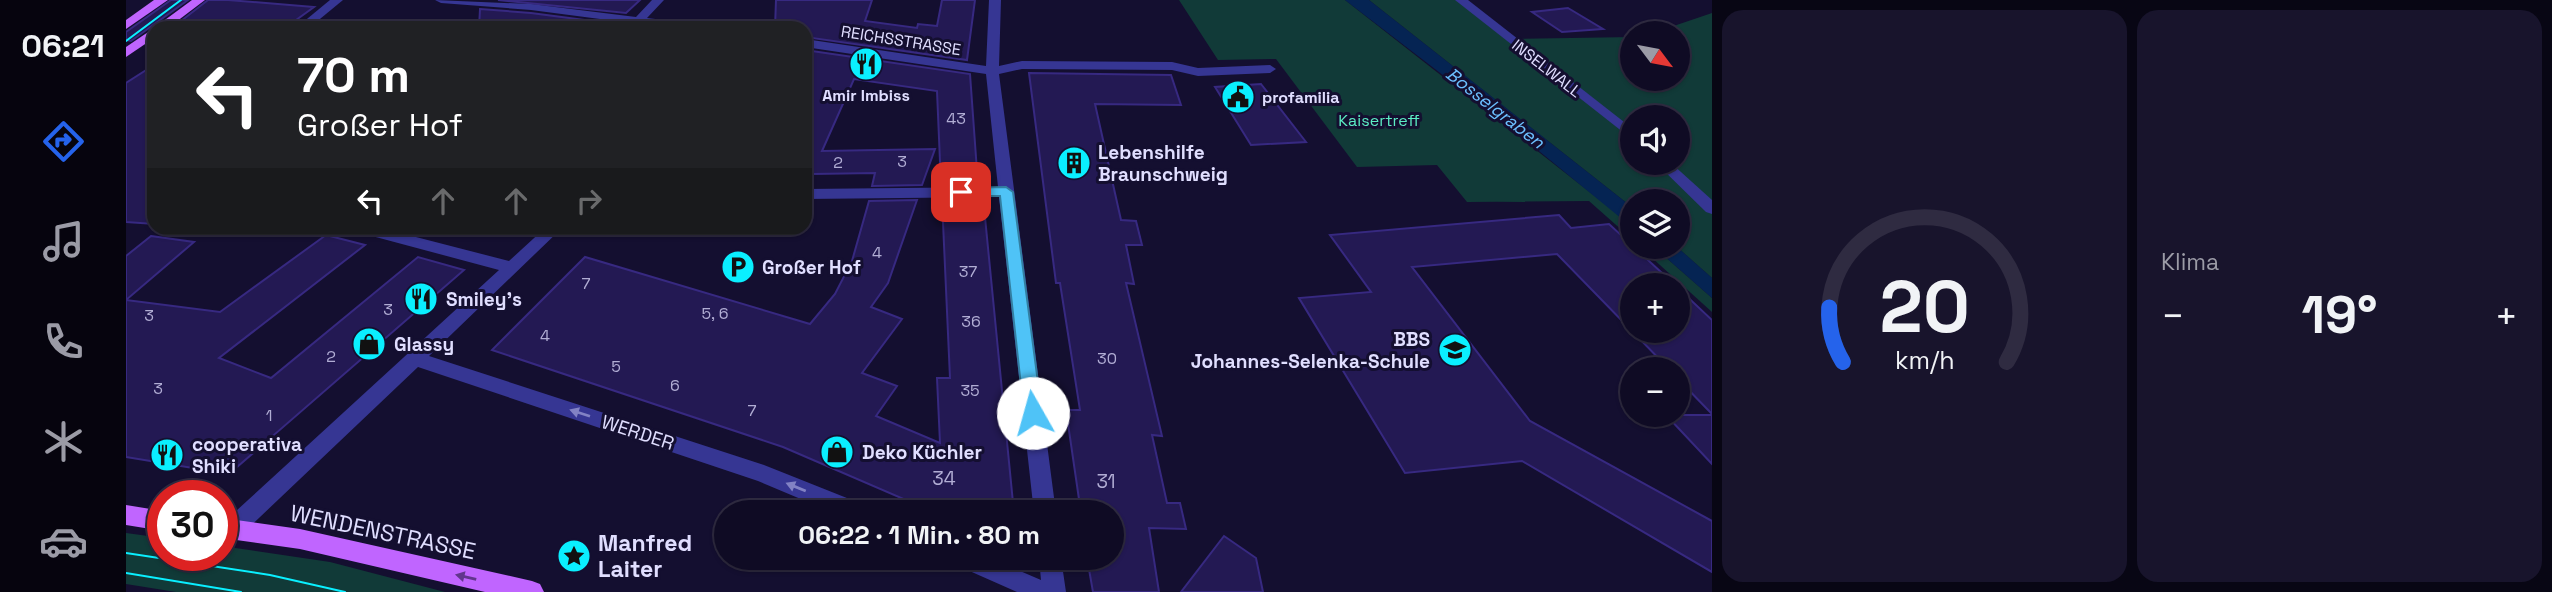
<!DOCTYPE html>
<html lang="de">
<meta charset="utf-8">
<style>
:root{--surface:#0f0b24;--page:#18142c;--text:#f1f3f6;--muted:#9b9ba6;--line:#2f2b41;--accent:#2563eb}
body{margin:0;font-family:"Space Grotesk",sans-serif;background:var(--page);color:var(--text);height:100vh;display:flex;flex-direction:column;font-size:26px;white-space:nowrap}
*{box-sizing:border-box;margin:0}
p{font-size:23px;color:var(--muted)}
.icon{flex:none;width:38px;height:38px;fill:none;stroke:currentColor;stroke-width:2;stroke-linecap:round;stroke-linejoin:round}
.map{position:relative;flex:1;overflow:hidden}
.details{display:flex;flex-direction:column;gap:10px;padding:10px;background:#080614;width:840px}
.details>*{flex:none}
.guide{position:absolute;left:21px;top:21px;width:665px;height:214px;border-radius:21px;box-shadow:0 2px 5px #0004,0 0 0 2px var(--line);background:#202124;color:#fff;overflow:hidden}
.needle{width:46px;rotate:122deg}
.fabs{position:absolute;left:1494px;top:21px;display:grid;gap:14px}
.fabs a{display:grid;place-items:center;width:70px;height:70px;border-radius:50%;background:var(--surface);box-shadow:0 2px 5px #0004,0 0 0 2px var(--line);font-size:35px}
.speed{position:absolute;left:21px;top:480px;display:flex;gap:14px;font-size:35px;font-weight:700;text-align:center}
.speed>*{display:grid;place-content:center;width:91px;height:91px;border-radius:50%;background:var(--surface);box-shadow:0 2px 5px #0004,0 0 0 2px var(--line);line-height:1}
.speed .limit{border:10px solid #d22;background:#fff;color:#111}
.pin{position:absolute;display:grid;place-items:center;width:60px;height:60px;color:#fff;margin:-30px;border-radius:14px;box-shadow:0 4px 10px #0006}
.me{position:absolute;width:77px;margin:-38px;rotate:353deg;stroke-linejoin:round;filter:drop-shadow(0 0 5px #0008)}
.turn{display:flex;align-items:center;gap:24px;height:147px;padding:0 35px;font-size:32px}
.turn .icon{width:91px;height:91px;stroke-width:2.5}
.turn b{display:block;font-size:49px;line-height:60px}
.lanes{display:flex;align-items:center;height:66px;padding:0 35px;background:#0003;justify-content:center;gap:35px;direction:ltr}
.lanes .off{opacity:.35}
.big{font-size:52px;font-weight:700;line-height:1.1}
.details .tile{flex:1;display:flex;flex-direction:column;justify-content:center;gap:10px;min-width:0;padding:0 24px;border-radius:21px;background:var(--page)}
.details .dial{align-items:center;gap:0}
.dial svg{height:182px;overflow:visible;fill:none;stroke:var(--line);stroke-width:7;stroke-linecap:round;text-anchor:middle}
.dial text{fill:var(--text);stroke:none}
.heat{display:flex;justify-content:space-between;align-items:center;font-size:38px;direction:ltr}
.details .tiles{flex:1;display:grid;gap:10px;grid-template-columns:repeat(2,1fr)}
.trip{position:absolute;left:588px;top:500px;width:410px;height:70px;border-radius:35px;background:var(--surface);box-shadow:0 2px 5px #0004,0 0 0 2px var(--line);font-weight:700;line-height:70px;text-align:center}
main{display:flex;flex:1;min-height:0}
.tabs{display:flex;flex-direction:column;width:126px;justify-content:space-around;align-items:center;background:#06040e;color:var(--muted)}
.tabs .icon{width:49px;height:49px}
.tabs .current{color:var(--accent)}
.tabs b{font-size:32px;color:var(--text)}
.map>svg:first-child{display:block}
.green{fill:#113a38;fill-rule:evenodd}
.water{fill:#052453}
.building{fill:#231953;stroke:#372981;stroke-width:2}
.lines{fill:none;stroke-linecap:round;stroke-linejoin:round}
.minor{fill:#363693;fill-rule:evenodd}
.major{fill:#c065ff;fill-rule:evenodd}
.tram{stroke:#0aefff;stroke-width:2}
.oneway{fill:#8282c4}
.oneway2{fill:#61368d}
.route{fill:#4fc3f7;stroke:#337fa1;stroke-width:2}
.labels{text-anchor:middle;stroke-width:6;stroke-linejoin:round;paint-order:stroke}
.far-street-label{font-size:16px;fill:#e0deff;stroke:#140f30}
.far-poi-label{font-size:16px;font-weight:bold;fill:#e0deff;stroke:#140f30}
.number-label{font-size:16px;fill:#b1add4}
.far-park-label{font-size:16px;fill:#5cedc4;stroke:#140f30}
.far-water-label{font-size:18px;font-style:italic;fill:#6cc0ff;stroke:#140f30}
.poi-label{font-size:19px;font-weight:bold;fill:#e0deff;stroke:#140f30;text-anchor:start}
.street-label{font-size:19px;fill:#e0deff;stroke:#140f30}
.near-number-label{font-size:19px;fill:#b1add4}
.near-street-label{font-size:23px;fill:#e0deff;stroke:#140f30}
.near-poi-label{font-size:23px;font-weight:bold;fill:#e0deff;stroke:#140f30;text-anchor:start}
</style>
<main>
<nav class="tabs">
<b>06:21</b>
<svg class="icon current" aria-label="directions" viewBox="0 0 24 24"><path d="M12 3l9 9-9 9-9-9zM9 14v-3h6M13 9l2 2-2 2"/></svg>
<svg class="icon" aria-label="music" viewBox="0 0 24 24"><path d="M9 18V5l10-2v13"/><circle cx="6" cy="18" r="3"/><circle cx="16" cy="16" r="3"/></svg>
<svg class="icon" aria-label="phone" viewBox="0 0 24 24"><path d="M5 4h4l2 5-3 2q2 4 5 5l2-3 5 2v4C11 20 4 13 5 4z"/></svg>
<svg class="icon" aria-label="climate" viewBox="0 0 24 24"><path d="M12 3v18M4 7l16 10M4 17L20 7"/></svg>
<svg class="icon" aria-label="car" viewBox="0 0 24 24"><path d="M5 17H2v-5l4-1 3-4h7l3 4 3 1v5h-3M9 17h6M6 11h13"/><circle cx="7" cy="17" r="2"/><circle cx="17" cy="17" r="2"/></svg>
</nav>
<div class="map">
<svg width="1586" height="592" viewBox="0 0 1586 592">
<rect width="100%" height="100%" fill="#140f30"/>
<g class="green">
<path d="M 1053,0 L 1219,0 L 1489,212 L 1507,228 L 1507,240 L 1463,201 L 1341,202 L 1311,165 L 1231,167 L 1150,59 L 1092,60 Z"/>
<path d="M 1243,0 L 1332,0 L 1384,39 L 1507,37 L 1507,79 L 1552,79 L 1552,33 L 1527,33 L 1586,13 L 1586,278 L 1551,247 L 1552,201 L 1507,201 L 1507,208 ZM 1507,117 L 1552,117 L 1552,163 L 1507,163 Z"/>
<path d="M 1514,247 L 1528,247 L 1586,298 L 1586,312 Z"/>
<path d="M 0,533 L 37,538 L 37,555 L 96,555 L 96,546 L 204,562 L 319,592 L 50,592 L 0,584 Z"/>
</g>
<g class="water">
<path d="M 1219,0 L 1243,0 L 1507,208 L 1507,228 L 1369,115 Z"/>
<path d="M 1528,247 L 1551,247 L 1586,278 L 1586,298 Z"/>
</g>
<g class="building">
<path d="M 45,0 L 62,0 L 5,41 L 0,40 L 0,32 Z"/>
<path d="M 82,0 L 102,0 L 188,7 L 159,28 L 46,28 Z"/>
<path d="M 372,0 L 514,0 L 500,13 Z"/>
<path d="M 650,0 L 746,0 L 739,21 L 791,28 L 792,24 L 811,26 L 816,0 L 849,0 L 841,60 L 679,37 L 679,28 L 649,28 Z"/>
<path d="M 1442,8 L 1477,29 L 1436,32 L 1406,12 Z"/>
<path d="M 354,9 L 405,13 L 489,24 L 484,28 L 353,28 Z"/>
<path d="M 679,50 L 844,74 L 852,185 L 815,185 L 811,91 L 728,79 L 696,151 L 809,149 L 796,185 L 746,186 L 749,173 L 686,174 L 679,186 Z"/>
<path d="M 28,65 L 28,224 L 0,222 L 0,83 Z"/>
<path d="M 903,73 L 1045,75 L 1055,105 L 969,104 L 995,220 L 1010,221 L 1016,245 L 1000,245 L 1008,284 L 1000,283 L 1036,436 L 1026,435 L 1041,503 L 1054,503 L 1060,529 L 1023,528 L 1033,592 L 967,592 L 961,558 L 985,558 L 985,513 L 955,513 L 940,410 L 954,410 L 934,283 L 930,283 Z"/>
<path d="M 1135,84 L 1180,142 L 1125,145 L 1089,87 Z"/>
<path d="M 791,200 L 762,283 L 745,307 L 776,319 L 736,373 L 771,386 L 750,416 L 814,443 L 811,378 L 824,378 L 816,200 L 853,200 L 854,207 L 858,207 L 888,513 L 810,513 L 657,447 L 366,350 L 459,257 L 684,324 L 709,294 L 726,261 L 743,201 Z"/>
<path d="M 1433,215 L 1445,228 L 1483,224 L 1549,285 L 1507,285 L 1507,331 L 1552,331 L 1552,288 L 1586,320 L 1586,414 L 1552,379 L 1552,369 L 1543,369 L 1431,254 L 1286,267 L 1404,421 L 1586,521 L 1586,572 L 1396,461 L 1279,473 L 1173,298 L 1245,292 L 1204,235 Z"/>
<path d="M 200,235 L 239,245 L 93,358 L 145,378 L 292,257 L 338,270 L 103,474 L 0,457 L 0,300 L 94,312 Z"/>
<path d="M 25,236 L 68,242 L 0,300 L 0,256 Z"/>
<path d="M 1540,415 L 1586,415 L 1586,464 Z"/>
<path d="M 1098,536 L 1130,558 L 1137,592 L 1055,592 Z"/>
</g>
<g class="lines">
<g class="minor">
<path d="M 204,0 L 217,0 L 183,28 L 170,28 Z"/>
<path d="M 309,0 L 405,4 L 510,17 L 526,0 L 538,0 L 521,18 L 571,24 L 577,28 L 543,28 L 405,10 L 315,3 Z"/>
<path d="M 863,0 L 875,0 L 873,66 L 896,61 L 1046,62 L 1072,68 L 1144,65 L 1150,69 L 1144,73 L 1072,76 L 1046,70 L 896,69 L 873,74 L 930,513 L 908,513 L 873,197 L 679,199 L 679,189 L 872,187 L 860,74 L 679,47 L 679,39 L 860,66 Z"/>
<path d="M 1329,0 L 1342,0 L 1507,129 L 1507,140 Z"/>
<path d="M 1530,163 L 1545,163 L 1586,200 L 1586,214 L 1580,212 Z"/>
<path d="M 229,228 L 255,228 L 383,261 L 419,228 L 436,228 L 303,356 L 638,465 L 741,506 L 744,513 L 708,513 L 632,481 L 292,367 L 114,536 L 106,539 L 98,536 L 98,522 L 373,270 L 231,232 Z"/>
<path d="M 827,558 L 864,558 L 915,580 L 913,558 L 935,558 L 940,592 L 891,592 L 830,565 Z"/>
</g>
<g class="major">
<path d="M 28,0 L 42,0 L 0,29 L 0,20 Z"/>
<path d="M 66,0 L 79,0 L 42,28 L 28,28 Z"/>
<path d="M 28,28 L 28,38 L 0,57 L 0,47 Z"/>
<path d="M 0,505 L 37,511 L 37,531 L 0,525 Z"/>
<path d="M 96,518 L 174,529 L 406,581 L 414,584 L 418,592 L 359,592 L 174,549 L 96,538 Z"/>
</g>
<g class="tram">
<path d="M 0,41 L 55,0"/>
<path d="M 0,553 L 144,575 L 219,592"/>
<path d="M 0,573 L 115,592"/>
</g>
</g>
<defs><path id="oneway-solid" d="M-6-.8H1V-3.2L6.5 0L1 3.2V.8H-6Z" transform="scale(1.75)"/></defs>
<g class="oneway">
<use href="#oneway-solid" transform="translate(454 413) rotate(-162)"/>
<use href="#oneway-solid" transform="translate(670 487) rotate(-158)"/>
</g>
<use class="oneway2" href="#oneway-solid" transform="translate(340 577) rotate(-167)"/>
<path class="route" d="M 880,187 L 887,192 L 916,413 L 913,418 L 900,418 L 898,413 L 874,196 L 835,196 L 828,192 L 835,188 Z"/>
<defs>
<symbol id="restaurant-disc" viewBox="-11 -11 22 22"><circle r="9.5" fill="#0aefff" stroke="#140f30"/><path d="M-5-6h1v4h1v-4h1v4h1v-4h1v5L-1.5 .5V6h-2V.5L-5-1ZM5-6V6H3V1.5H1.5Q1.5-4 5-6Z" fill="#111"/></symbol>
<symbol id="civic-disc" viewBox="-11 -11 22 22"><circle r="9.5" fill="#0aefff" stroke="#140f30"/><path d="M-.6-6.5H3V-4.5H.6V-3L4-1V1h2V6H-6V1h2V-1L-.6-3ZM-1.2 2.5V6h2.4V2.5Z" fill="#111"/></symbol>
<symbol id="building-disc" viewBox="-11 -11 22 22"><circle r="9.5" fill="#0aefff" stroke="#140f30"/><path d="M-4-6H4V6H1V3H-1V6H-4ZM-2.5-4.3h1.7v1.8h-1.7ZM.8-4.3h1.7v1.8H.8ZM-2.5-1h1.7V.8h-1.7ZM.8-1h1.7V.8H.8Z" fill="#111"/></symbol>
<symbol id="parking-disc" viewBox="-11 -11 22 22"><circle r="9.5" fill="#0aefff" stroke="#140f30"/><path d="M-3.5-5.5H1a3.5 3.5 0 0 1 0 7H-1V5.5H-3.5ZM-1-3.4V-.6H.8a1.4 1.4 0 0 0 0-2.8Z" fill="#111"/></symbol>
<symbol id="shop-disc" viewBox="-11 -11 22 22"><circle r="9.5" fill="#0aefff" stroke="#140f30"/><path d="M-5-2.5h2.3a2.7 3.5 0 0 1 5.4 0H5L5.5 6h-11ZM-1.5-2.5h3a1.5 2.3 0 0 0-3 0Z" fill="#111"/></symbol>
<symbol id="school-disc" viewBox="-11 -11 22 22"><circle r="9.5" fill="#0aefff" stroke="#140f30"/><path d="M0-5L7-2L0 1L-7-2ZM-4 1L0 2.5L4 1V4Q0 6-4 4Z" fill="#111"/></symbol>
<symbol id="sight-disc" viewBox="-11 -11 22 22"><circle r="9.5" fill="#0aefff" stroke="#140f30"/><path d="M0-6L1.8-2.2L6-1.7L2.9 1.2L3.7 5.4L0 3.3L-3.7 5.4L-2.9 1.2L-6-1.7L-1.8-2.2Z" fill="#111"/></symbol>
</defs>
<g fill-rule="evenodd">
<use href="#restaurant-disc" x="721" y="45" width="38" height="38"/>
<use href="#civic-disc" x="1093" y="78" width="38" height="38"/>
<use href="#building-disc" x="929" y="144" width="38" height="38"/>
<use href="#parking-disc" x="593" y="248" width="38" height="38"/>
<use href="#restaurant-disc" x="276" y="280" width="38" height="38"/>
<use href="#shop-disc" x="224" y="325" width="38" height="38"/>
<use href="#school-disc" x="1310" y="331" width="38" height="38"/>
<use href="#shop-disc" x="692" y="433" width="38" height="38"/>
<use href="#restaurant-disc" x="22" y="436" width="38" height="38"/>
<use href="#sight-disc" x="429" y="537" width="38" height="38"/>
</g>
<g class="labels">
<g class="far-street-label">
<text transform="translate(775 40) rotate(9)" y="6">REICHSSTRASSE</text>
<text transform="translate(1421 68) rotate(38)" y="6">INSELWALL</text>
</g>
<g class="far-poi-label">
<text x="740" y="101">Amir Imbiss</text>
<text x="1136" y="103" text-anchor="start">profamilia</text>
</g>
<g class="number-label">
<text x="830" y="124">43</text>
<text x="776" y="167">3</text>
<text x="712" y="168">2</text>
<text x="751" y="258">4</text>
<text x="842" y="277">37</text>
<text x="460" y="289">7</text>
<text x="262" y="315">3</text>
<text x="589" y="319">5, 6</text>
<text x="23" y="321">3</text>
<text x="845" y="327">36</text>
<text x="419" y="341">4</text>
<text x="205" y="362">2</text>
<text x="981" y="364">30</text>
<text x="490" y="372">5</text>
<text x="549" y="391">6</text>
<text x="32" y="394">3</text>
<text x="844" y="396">35</text>
<text x="626" y="416">7</text>
<text x="143" y="421">1</text>
</g>
<g class="far-park-label">
<text x="1253" y="126">Kaisertreff</text>
</g>
<g class="far-water-label">
<text transform="translate(1369 108) rotate(38)" y="6">Bosselgraben</text>
</g>
<g class="poi-label">
<text x="972" y="159">Lebenshilfe<tspan x="972" dy="22">Braunschweig</tspan></text>
<text x="636" y="274">Großer Hof</text>
<text x="320" y="306">Smiley's</text>
<text x="1304" y="346" text-anchor="end">BBS<tspan x="1304" dy="22">Johannes-Selenka-Schule</tspan></text>
<text x="268" y="351">Glassy</text>
<text x="66" y="451">cooperativa<tspan x="66" dy="22">Shiki</tspan></text>
<text x="736" y="459">Deko Küchler</text>
</g>
<g class="street-label">
<text transform="translate(512 432) rotate(18)" y="7">WERDER</text>
</g>
<g class="near-number-label">
<text x="818" y="485">34</text>
<text x="980" y="488">31</text>
</g>
<g class="near-street-label">
<text transform="translate(257 532) rotate(12)" y="8">WENDENSTRASSE</text>
</g>
<g class="near-poi-label">
<text x="472" y="551">Manfred<tspan x="472" dy="26">Laiter</tspan></text>
</g>
</g>
</svg>
<div class="fabs">
<a><svg class="needle" viewBox="-14 -14 28 28"><path d="M0-13l5 13h-10z" fill="#e53935"/><path d="M0 13l5-13h-10z" fill="#9b9ba6"/></svg></a>
<a><svg class="icon" aria-label="sound" viewBox="0 0 24 24"><path d="M4 9h4l5-4v14l-5-4H4zM17 9q2 3 0 6"/></svg></a>
<a><svg class="icon" aria-label="layers" viewBox="0 0 24 24"><path d="M12 4l9 5-9 5-9-5zM3 14l9 5 9-5"/></svg></a>
<a>+</a>
<a>−</a>
</div>
<div class="speed"><div class="limit">30</div></div>
<div class="pin" style="left:835px;top:192px;background:#d93025"><svg class="icon" aria-label="arrive" viewBox="0 0 24 24"><path d="M6 21V4h12l-3 4 3 4H6"/></svg></div>
<svg class="me" style="left:907px;top:413px" viewBox="-20 -20 40 40"><circle r="19" fill="#fff"/><path d="M0-13L10 11 0 6-10 11z" fill="#4fc3f7"/></svg>
<div class="trip">06:22 · 1 Min. · 80 m</div>
<div class="guide">
<div class="turn"><svg class="icon" aria-label="left" viewBox="0 0 24 24"><path d="M17 20v-9H6M10 6l-5 5 5 5"/></svg><div><b>70 m</b>Großer Hof</div></div>
<div class="lanes"><svg class="icon" aria-label="left" viewBox="0 0 24 24"><path d="M17 20v-9H6M10 6l-5 5 5 5"/></svg><svg class="icon off" aria-label="ahead" viewBox="0 0 24 24"><path d="M12 20V5M6 11l6-6 6 6"/></svg><svg class="icon off" aria-label="ahead" viewBox="0 0 24 24"><path d="M12 20V5M6 11l6-6 6 6"/></svg><svg class="icon off" aria-label="right" viewBox="0 0 24 24"><path d="M7 20v-9h11M14 6l5 5-5 5"/></svg></div>
</div>
</div>
<section class="details">
<div class="tiles">
<div class="tile dial"><svg viewBox="0 0 100 80">
<path d="M14 69A42 42 0 1 1 86 69"/>
<path d="M14 69A42 42 0 0 1 8 45" stroke="#2563eb"/>
<text x="50" y="56" font-size="32" font-weight="700">20</text>
<text x="50" y="72" font-size="11">km/h</text>
</svg></div>
<div class="tile"><p>Klima</p>
<div class="heat"><a>−</a><b class="big">19°</b><a>+</a></div>
</div>
</div>
</section>
</main>
